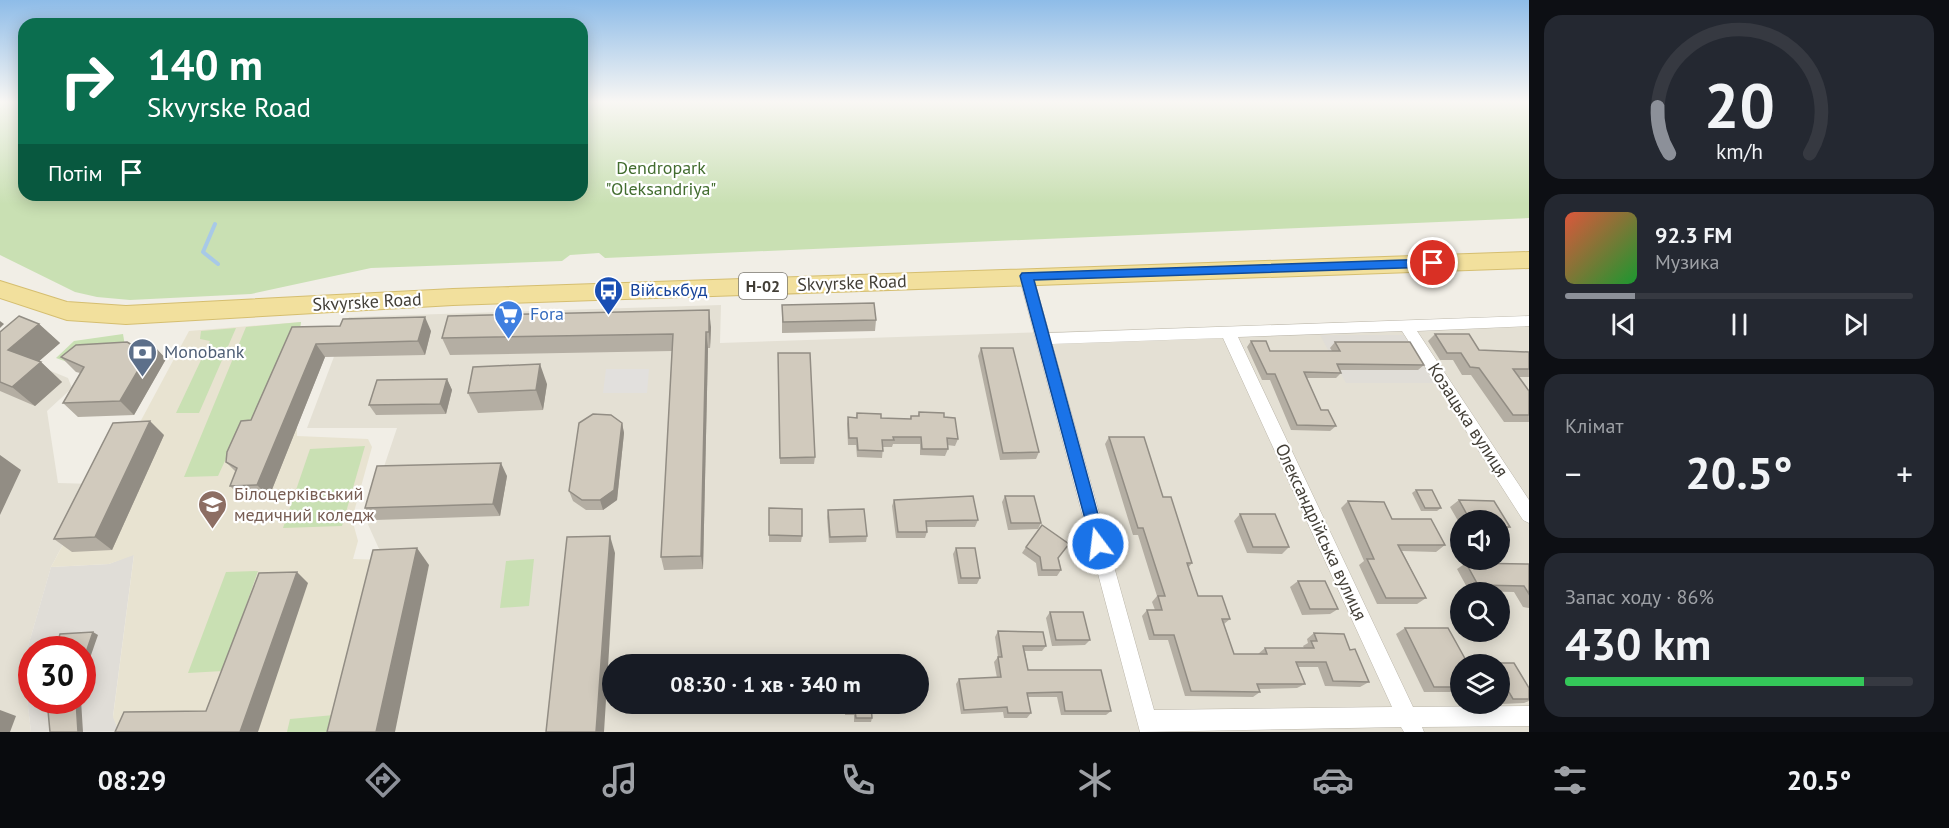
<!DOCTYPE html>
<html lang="uk">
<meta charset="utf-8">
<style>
:root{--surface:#171b24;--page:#242831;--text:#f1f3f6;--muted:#9ea1a6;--line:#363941;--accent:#8c9099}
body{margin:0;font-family:"PT Sans",sans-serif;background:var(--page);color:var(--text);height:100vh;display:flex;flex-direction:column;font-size:22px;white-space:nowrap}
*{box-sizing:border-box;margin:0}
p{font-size:20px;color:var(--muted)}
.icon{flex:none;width:33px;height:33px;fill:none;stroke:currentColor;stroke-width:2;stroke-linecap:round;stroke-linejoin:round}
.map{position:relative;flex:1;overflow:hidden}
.details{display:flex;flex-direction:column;gap:15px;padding:15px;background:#0d0f14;width:420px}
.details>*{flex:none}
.banner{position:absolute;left:18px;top:18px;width:570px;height:183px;border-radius:18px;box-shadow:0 3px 15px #0003;background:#0b6e4f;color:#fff;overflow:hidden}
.fabs{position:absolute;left:1450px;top:510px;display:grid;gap:12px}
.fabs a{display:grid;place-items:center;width:60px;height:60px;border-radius:50%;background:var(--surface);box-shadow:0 3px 15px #0003;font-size:30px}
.speed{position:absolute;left:18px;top:636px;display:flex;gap:12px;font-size:30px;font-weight:700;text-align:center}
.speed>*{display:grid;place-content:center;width:78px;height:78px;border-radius:50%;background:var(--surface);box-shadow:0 3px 15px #0003;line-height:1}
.speed .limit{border:9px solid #d22;background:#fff;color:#111}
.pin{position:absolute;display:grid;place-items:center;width:51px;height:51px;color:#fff;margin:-26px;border:3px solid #fff;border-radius:50%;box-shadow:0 2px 6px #0007}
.me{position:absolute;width:66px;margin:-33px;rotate:345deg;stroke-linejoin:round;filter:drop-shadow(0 0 4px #0008)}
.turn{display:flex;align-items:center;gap:21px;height:126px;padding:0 30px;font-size:27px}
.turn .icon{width:78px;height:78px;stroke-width:2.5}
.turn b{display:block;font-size:42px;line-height:51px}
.then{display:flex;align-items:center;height:57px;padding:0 30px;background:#0003;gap:12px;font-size:22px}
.big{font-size:45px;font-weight:700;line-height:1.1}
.details .card{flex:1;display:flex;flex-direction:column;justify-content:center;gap:9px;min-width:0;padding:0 21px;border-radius:18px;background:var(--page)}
.details .dial{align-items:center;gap:0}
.dial svg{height:156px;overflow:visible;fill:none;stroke:var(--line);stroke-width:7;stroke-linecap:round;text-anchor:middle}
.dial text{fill:var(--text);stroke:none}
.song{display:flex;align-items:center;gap:18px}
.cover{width:72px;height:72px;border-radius:9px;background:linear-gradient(135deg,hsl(10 70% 55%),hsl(130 70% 35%))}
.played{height:6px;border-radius:3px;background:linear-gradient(90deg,var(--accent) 20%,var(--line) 20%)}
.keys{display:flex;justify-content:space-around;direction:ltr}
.heat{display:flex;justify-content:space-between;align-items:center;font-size:33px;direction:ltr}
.charge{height:9px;border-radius:4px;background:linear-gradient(90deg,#34c759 86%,var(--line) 0)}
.trip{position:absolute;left:602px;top:654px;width:327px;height:60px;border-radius:30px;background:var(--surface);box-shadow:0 3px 15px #0003;font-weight:700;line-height:60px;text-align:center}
.tab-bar{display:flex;height:96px;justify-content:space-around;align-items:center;background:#090b0e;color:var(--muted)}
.tab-bar .icon{width:42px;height:42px}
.tab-bar .current{color:var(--accent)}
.tab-bar b{font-size:27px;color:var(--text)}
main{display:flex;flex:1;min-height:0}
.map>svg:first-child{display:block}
.residential{fill:#e4e0d4;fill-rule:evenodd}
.industrial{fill:#e0ddd7;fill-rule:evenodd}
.education{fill:#e8e3d1}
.green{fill:#c9e0b3}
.parking{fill:#e2e0dd}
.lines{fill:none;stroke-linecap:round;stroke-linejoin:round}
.stream{stroke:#a8c9e7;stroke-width:4}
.street-casing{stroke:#bbb6aa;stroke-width:1}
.primary-casing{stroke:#d5be70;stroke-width:2}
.street{fill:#fff;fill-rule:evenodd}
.primary{fill:#f2e09d;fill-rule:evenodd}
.wall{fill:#b4aea3}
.shaded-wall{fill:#928d84}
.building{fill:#d1cabd;stroke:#928d84;stroke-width:1.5}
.route{fill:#1a73e8;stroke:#114b97;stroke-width:1.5}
.labels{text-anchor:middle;stroke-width:4.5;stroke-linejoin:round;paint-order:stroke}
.shield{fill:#fff;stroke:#7b7872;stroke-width:1.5}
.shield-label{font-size:16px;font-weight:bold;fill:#423e36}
.park-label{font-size:18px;fill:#436d30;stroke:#fff}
.street-label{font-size:18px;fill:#423e36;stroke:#fff}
.transit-label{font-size:18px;fill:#164399;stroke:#fff;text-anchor:start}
.shop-label{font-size:18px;fill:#366cbe;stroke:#fff;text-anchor:start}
.service-label{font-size:18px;fill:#4e5e75;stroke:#fff;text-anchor:start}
.education-label{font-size:18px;fill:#785e54;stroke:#fff;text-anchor:start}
</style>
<main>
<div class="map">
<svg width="1529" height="732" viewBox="0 0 1529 732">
<rect width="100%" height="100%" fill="#f1eee6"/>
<g class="residential">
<path d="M 721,305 L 720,343 L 1529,316 L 1529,732 L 341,732 L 384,560 L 366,520 L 397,428 L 307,428 L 349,317 ZM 1461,520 L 1500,520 L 1500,560 L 1461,560 ZM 1461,592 L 1500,592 L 1500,632 L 1461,632 ZM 612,664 L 918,664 L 918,704 L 612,704 ZM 1461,664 L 1500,664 L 1500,704 L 1461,704 Z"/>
<path d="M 0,350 L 68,378 L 72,388 L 47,411 L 58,483 L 95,484 L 51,567 L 23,664 L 31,732 L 0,732 Z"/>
</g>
<g class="industrial">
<path d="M 1320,335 L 1404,335 L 1434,383 L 1346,383 Z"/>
<path d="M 134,554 L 113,716 L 119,732 L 31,732 L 23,664 L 51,567 L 109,564 ZM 32,650 L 82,650 L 82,700 L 32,700 Z"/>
</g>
<path class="education" d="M 301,322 L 261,428 L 297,427 L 297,436 L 368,439 L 372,447 L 352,519 L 358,541 L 353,559 L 384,560 L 341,732 L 119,732 L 113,717 L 134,555 L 109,564 L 51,567 L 127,426 L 138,426 L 189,331 Z"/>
<g class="green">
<path d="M 0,102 L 24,102 L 24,195 L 582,195 L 582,102 L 1529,102 L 1529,218 L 605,258 L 599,253 L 570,255 L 562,261 L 371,268 L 251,294 L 130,300 L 97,297 L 75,292 L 0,255 Z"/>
<path d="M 301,322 L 299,338 L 261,428 L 240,428 L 218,476 L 184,477 L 246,327 Z"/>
<path d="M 236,328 L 199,413 L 176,413 L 210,341 L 200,339 L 201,331 Z"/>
<path d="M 123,334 L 125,346 L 76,365 L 56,358 L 74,341 Z"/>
<path d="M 365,446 L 342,526 L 283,528 L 310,449 Z"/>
<path d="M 534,559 L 529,606 L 500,608 L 506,561 Z"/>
<path d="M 258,571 L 223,671 L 188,673 L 226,572 Z"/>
<path d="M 334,715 L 331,732 L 287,732 L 290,719 Z"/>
</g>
<path class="parking" d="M 606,369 L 649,369 L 647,393 L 603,393 Z"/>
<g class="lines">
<path class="stream" d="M 215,224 L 203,252 L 218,264"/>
<defs>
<path id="street" d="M 1026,271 L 1033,276 L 1049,333 L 1529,316 L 1529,326 L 1417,331 L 1529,500 L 1529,523 L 1523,520 L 1402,331 L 1238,337 L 1413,707 L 1529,706 L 1529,726 L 1422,727 L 1424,732 L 1404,732 L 1401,727 L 1140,732 L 1019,276 ZM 1223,338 L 1392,707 L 1154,710 L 1052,344 Z"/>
<path id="primary" d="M 1529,252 L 1529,268 L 453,305 L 126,324 L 67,320 L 0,298 L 0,281 L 67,302 L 126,306 L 453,289 Z"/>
</defs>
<use href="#street" class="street-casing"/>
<use href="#primary" class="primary-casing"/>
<use href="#street" class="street"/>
<use href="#primary" class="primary"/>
</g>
<g class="wall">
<path d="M 782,305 L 876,320 L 875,331 L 782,333 Z"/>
<path d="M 39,324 L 60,343 L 39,361 L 41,362 L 62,382 L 35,406 L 0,391 L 0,332 Z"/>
<path d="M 292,327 L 431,331 L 425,355 L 325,357 L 269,497 L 242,498 L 230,486 L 236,472 L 226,462 L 251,420 Z"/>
<path d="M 711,327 L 710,348 L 708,348 L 703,569 L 664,570 L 661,557 L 672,351 L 450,355 L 442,338 Z"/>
<path d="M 1435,334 L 1479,350 L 1529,352 L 1529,377 L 1518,377 L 1529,391 L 1529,422 L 1504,422 L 1471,375 L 1462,375 L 1453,360 L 1440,360 L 1428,341 Z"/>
<path d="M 1251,341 L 1270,351 L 1332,351 L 1330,348 L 1335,342 L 1424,365 L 1418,370 L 1340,370 L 1341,373 L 1336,378 L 1307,378 L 1321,410 L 1336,426 L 1330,431 L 1291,430 L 1270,380 L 1262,380 L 1247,347 Z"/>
<path d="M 132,345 L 153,345 L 166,359 L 134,415 L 78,417 L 63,403 L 80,373 L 76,372 L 61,357 Z"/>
<path d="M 981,348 L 1039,452 L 1036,459 L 1000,460 L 978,356 Z"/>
<path d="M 778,353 L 815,457 L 814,464 L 780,464 Z"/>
<path d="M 447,379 L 452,390 L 446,414 L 376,415 L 369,405 Z"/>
<path d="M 547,384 L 543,410 L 478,413 L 468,393 Z"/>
<path d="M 919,412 L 944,417 L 958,439 L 955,446 L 947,445 L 948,449 L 945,456 L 920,455 L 920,444 L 893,444 L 892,447 L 883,447 L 882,458 L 857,457 L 856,445 L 848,445 L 847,424 L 848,417 L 856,418 L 857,413 L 881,418 L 910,419 L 911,416 L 918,416 Z"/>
<path d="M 622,423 L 624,433 L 617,500 L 603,510 L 586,510 L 573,501 L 569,491 Z"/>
<path d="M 164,435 L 112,550 L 72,552 L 54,539 Z"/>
<path d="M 1109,437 L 1163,497 L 1192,563 L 1188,568 L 1198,596 L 1230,619 L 1224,624 L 1234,654 L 1258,654 L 1265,648 L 1304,648 L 1303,646 L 1308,643 L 1307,639 L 1314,633 L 1350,650 L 1369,682 L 1360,687 L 1325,686 L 1318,667 L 1298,667 L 1305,684 L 1297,688 L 1259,689 L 1260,692 L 1253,697 L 1185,696 L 1168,640 L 1149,640 L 1142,616 L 1147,610 L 1155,610 L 1152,602 L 1157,596 L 1138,535 L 1133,535 L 1105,444 Z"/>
<path d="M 507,476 L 500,516 L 375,520 L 365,508 Z"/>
<path d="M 1416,490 L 1441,508 L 1437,511 L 1421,511 L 1412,493 Z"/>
<path d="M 1005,496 L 1041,523 L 1038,529 L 1008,530 L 1002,502 Z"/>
<path d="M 894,500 L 978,520 L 975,527 L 926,527 L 927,532 L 925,538 L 896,538 L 892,506 Z"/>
<path d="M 1459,500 L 1494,501 L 1510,527 L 1500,533 L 1500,520 L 1461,520 L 1461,526 L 1450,507 Z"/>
<path d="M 1348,501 L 1392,519 L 1445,545 L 1436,552 L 1402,551 L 1426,598 L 1417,604 L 1377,604 L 1359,565 L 1364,561 L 1341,508 Z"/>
<path d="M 769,508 L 802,536 L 801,542 L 769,542 Z"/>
<path d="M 828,510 L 867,536 L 866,542 L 829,543 L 827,517 Z"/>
<path d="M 1240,514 L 1289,547 L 1282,554 L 1247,553 L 1234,521 Z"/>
<path d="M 1026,547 L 1059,559 L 1061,570 L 1057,576 L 1038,576 L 1036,563 L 1022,553 Z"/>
<path d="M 956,548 L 980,578 L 977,584 L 958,584 L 953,554 Z"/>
<path d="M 1466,563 L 1529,564 L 1529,608 L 1523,607 L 1514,592 L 1469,591 L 1457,569 Z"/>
<path d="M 1298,581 L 1338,609 L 1330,614 L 1302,615 L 1290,587 Z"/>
<path d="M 1050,612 L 1090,640 L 1085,645 L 1052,646 L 1046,618 Z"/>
<path d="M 1405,628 L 1461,664 L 1461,692 L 1424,692 L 1396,634 Z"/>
<path d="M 998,631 L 1046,646 L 1042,651 L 1025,651 L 1028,670 L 1111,711 L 1106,715 L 1061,715 L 1057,697 L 1028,697 L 1031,713 L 1027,718 L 1004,718 L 1003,712 L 961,714 L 956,684 L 959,679 L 997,678 L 994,662 L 998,657 L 995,637 Z"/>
<path d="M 1492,663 L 1514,663 L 1529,688 L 1529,701 L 1524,703 L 1501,704 L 1500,701 L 1500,664 L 1489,664 Z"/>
<path d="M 832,704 L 871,704 L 872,718 L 871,722 L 854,722 L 854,715 L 845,715 L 845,709 L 832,709 Z"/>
</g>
<g class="shaded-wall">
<path d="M 709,310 L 711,327 L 710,348 L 709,332 Z"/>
<path d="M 425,317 L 431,331 L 425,355 L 418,341 Z"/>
<path d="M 0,321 L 4,324 L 0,328 Z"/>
<path d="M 39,324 L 60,343 L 30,369 L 8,350 Z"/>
<path d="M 706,332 L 708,348 L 703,569 L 701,556 Z"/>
<path d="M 316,344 L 325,357 L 269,497 L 257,485 Z"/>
<path d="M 153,345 L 166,359 L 134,415 L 120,401 Z"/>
<path d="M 41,362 L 62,382 L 35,406 L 12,387 Z"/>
<path d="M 540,364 L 547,384 L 543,410 L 536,390 Z"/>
<path d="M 447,379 L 452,390 L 446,414 L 440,404 Z"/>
<path d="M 150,421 L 164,435 L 112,550 L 95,537 Z"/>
<path d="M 622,423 L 624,433 L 617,500 L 603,510 L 600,500 Z"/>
<path d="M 0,455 L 21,470 L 0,515 Z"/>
<path d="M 501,463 L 507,476 L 500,516 L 493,504 Z"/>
<path d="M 610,536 L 615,553 L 604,732 L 596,732 Z"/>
<path d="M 417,548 L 429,565 L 395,732 L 376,732 Z"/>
<path d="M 297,572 L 308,583 L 258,732 L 240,732 Z"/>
<path d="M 93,632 L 98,635 L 82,681 L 82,664 Z"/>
<path d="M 76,700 L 81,700 L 83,732 L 78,732 Z"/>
<path d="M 0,710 L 16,716 L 10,732 L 0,732 Z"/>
</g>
<g class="building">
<path d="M 874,303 L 876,320 L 783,322 L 782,305 Z"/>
<path d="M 709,310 L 709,332 L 706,332 L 701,556 L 661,557 L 673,334 L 442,338 L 448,316 Z"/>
<path d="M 19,316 L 39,324 L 8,350 L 41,362 L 12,387 L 0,382 L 0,332 Z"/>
<path d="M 425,317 L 418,341 L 316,344 L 257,485 L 230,486 L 237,468 L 226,462 L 227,452 L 241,421 L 251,420 L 292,327 L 340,326 L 343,319 Z"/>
<path d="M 1435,334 L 1469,334 L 1479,350 L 1529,352 L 1529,369 L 1513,369 L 1529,391 L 1529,415 L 1513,415 L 1479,368 L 1470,367 L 1461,353 L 1447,353 Z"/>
<path d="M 1251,341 L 1266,341 L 1270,351 L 1340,351 L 1335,342 L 1410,342 L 1424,365 L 1337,364 L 1341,373 L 1304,372 L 1321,410 L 1328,410 L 1336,426 L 1297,425 L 1275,374 L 1267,374 Z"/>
<path d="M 127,342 L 132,345 L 153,345 L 120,401 L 63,403 L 84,367 L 61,357 L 76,345 Z"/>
<path d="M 981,348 L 1013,348 L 1039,452 L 1003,453 Z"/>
<path d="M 778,353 L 810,353 L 815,457 L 780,458 Z"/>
<path d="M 540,364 L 536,390 L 468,393 L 473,367 Z"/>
<path d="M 447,379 L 440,404 L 369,405 L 377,380 Z"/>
<path d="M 919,412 L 944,413 L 944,417 L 955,418 L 958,439 L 947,438 L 948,449 L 922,449 L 921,437 L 893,437 L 894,440 L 882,440 L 883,451 L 858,450 L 857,438 L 849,438 L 848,417 L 857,418 L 857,413 L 881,414 L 881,418 L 911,419 L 911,416 L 919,416 Z"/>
<path d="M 593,414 L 611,415 L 622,423 L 614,490 L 600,500 L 582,500 L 569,491 L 579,423 Z"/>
<path d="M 150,421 L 95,537 L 54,539 L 113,423 Z"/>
<path d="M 1109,437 L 1144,437 L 1163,497 L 1171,497 L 1192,563 L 1187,563 L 1198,596 L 1222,596 L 1230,619 L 1222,619 L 1234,654 L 1267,654 L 1265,648 L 1314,648 L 1311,641 L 1317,641 L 1314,633 L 1344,634 L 1350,650 L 1355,649 L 1369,682 L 1333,681 L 1326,662 L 1296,662 L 1305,684 L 1257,684 L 1260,692 L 1191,691 L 1174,635 L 1154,635 L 1147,610 L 1162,610 L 1158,596 L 1165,596 L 1143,528 L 1138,528 Z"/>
<path d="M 501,463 L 493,504 L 365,508 L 377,466 Z"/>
<path d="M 1416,490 L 1432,490 L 1441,508 L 1425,508 Z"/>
<path d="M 973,496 L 978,520 L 926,521 L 927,532 L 898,532 L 894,500 Z"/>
<path d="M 1005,496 L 1034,496 L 1041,523 L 1011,523 Z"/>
<path d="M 1459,500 L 1494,501 L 1510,527 L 1500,527 L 1500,520 L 1470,520 Z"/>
<path d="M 1348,501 L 1384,502 L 1392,519 L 1431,519 L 1445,545 L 1398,545 L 1426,598 L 1386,598 L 1367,559 L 1374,559 Z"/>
<path d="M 769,508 L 802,509 L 802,536 L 769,535 Z"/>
<path d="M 864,509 L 867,536 L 830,537 L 828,510 Z"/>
<path d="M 1240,514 L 1275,514 L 1289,547 L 1253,547 Z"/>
<path d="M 1042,525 L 1069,544 L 1058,558 L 1061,570 L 1042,570 L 1040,557 L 1026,547 Z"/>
<path d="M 610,536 L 596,732 L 546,732 L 567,537 Z"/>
<path d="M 417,548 L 376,732 L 327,732 L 373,550 Z"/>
<path d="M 956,548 L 975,548 L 980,578 L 961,578 Z"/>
<path d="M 1466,563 L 1529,564 L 1529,594 L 1524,586 L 1478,585 Z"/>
<path d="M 297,572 L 240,732 L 115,732 L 124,712 L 206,711 L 259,573 Z"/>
<path d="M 1298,581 L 1325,581 L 1338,609 L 1310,609 Z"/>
<path d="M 1050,612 L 1083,612 L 1090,640 L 1056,640 Z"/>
<path d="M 1405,628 L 1448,628 L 1468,664 L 1461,664 L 1461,687 L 1434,687 Z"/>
<path d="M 998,631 L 1043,632 L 1046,646 L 1023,646 L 1028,670 L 1101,670 L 1111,711 L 1065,711 L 1062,692 L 1027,693 L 1031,713 L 1008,713 L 1007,707 L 964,710 L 959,679 L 1001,677 L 998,657 L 1002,657 Z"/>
<path d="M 93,632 L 82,664 L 82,650 L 55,650 L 60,634 Z"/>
<path d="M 1492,663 L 1514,663 L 1529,688 L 1529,699 L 1513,699 L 1500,677 L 1500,664 L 1493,664 Z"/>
<path d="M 47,700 L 76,700 L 78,732 L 50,732 Z"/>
<path d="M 833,704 L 871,704 L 872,718 L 856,718 L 855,710 L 847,710 L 846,704 Z"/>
</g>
<linearGradient id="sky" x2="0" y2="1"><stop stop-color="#8ebce8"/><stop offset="0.5" stop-color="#f9f7f4"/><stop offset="1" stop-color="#f9f7f4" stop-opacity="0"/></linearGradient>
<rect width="1529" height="204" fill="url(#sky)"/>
<path class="route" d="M 1433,259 L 1439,263 L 1433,267 L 1034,280 L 1106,544 L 1104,549 L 1098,551 L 1093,549 L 1020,276 L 1022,273 Z"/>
<defs>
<symbol id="bus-pin" viewBox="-11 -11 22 30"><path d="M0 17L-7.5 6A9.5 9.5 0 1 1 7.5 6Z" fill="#1a4fb4" stroke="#fff"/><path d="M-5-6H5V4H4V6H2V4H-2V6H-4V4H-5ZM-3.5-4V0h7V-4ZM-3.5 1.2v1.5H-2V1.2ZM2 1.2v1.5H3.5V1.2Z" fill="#fff"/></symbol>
<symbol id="supermarket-pin" viewBox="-11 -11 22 30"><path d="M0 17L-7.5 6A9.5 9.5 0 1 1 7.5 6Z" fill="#3f7fe0" stroke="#fff"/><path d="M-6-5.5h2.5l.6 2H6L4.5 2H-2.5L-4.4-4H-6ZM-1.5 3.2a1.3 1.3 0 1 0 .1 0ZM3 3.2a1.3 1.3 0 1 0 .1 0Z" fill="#fff"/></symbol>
<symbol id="bank-pin" viewBox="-11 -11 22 30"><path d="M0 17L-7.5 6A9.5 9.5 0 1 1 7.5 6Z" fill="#5c6f8a" stroke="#fff"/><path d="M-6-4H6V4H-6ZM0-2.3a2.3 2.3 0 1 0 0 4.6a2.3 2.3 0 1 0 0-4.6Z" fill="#fff"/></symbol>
<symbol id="university-pin" viewBox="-11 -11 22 30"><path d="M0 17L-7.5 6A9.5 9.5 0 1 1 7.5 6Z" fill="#8d6e63" stroke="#fff"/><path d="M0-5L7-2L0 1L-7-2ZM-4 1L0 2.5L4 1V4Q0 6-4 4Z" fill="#fff"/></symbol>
</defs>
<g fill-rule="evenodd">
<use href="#bus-pin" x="592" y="274" width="33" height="45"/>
<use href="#supermarket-pin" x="492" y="298" width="33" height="45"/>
<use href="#bank-pin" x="126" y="336" width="33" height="45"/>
<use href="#university-pin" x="196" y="488" width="33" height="45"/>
</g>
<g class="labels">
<rect class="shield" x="739" y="273" width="48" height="26" rx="4.5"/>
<g class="shield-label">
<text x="763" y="292">Н-02</text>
</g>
<g class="park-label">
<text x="661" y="174">Dendropark<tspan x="661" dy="21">"Oleksandriya"</tspan></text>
</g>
<g class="street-label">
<text transform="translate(852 283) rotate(-2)" y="6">Skvyrske Road</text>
<text transform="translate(367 302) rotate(-3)" y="6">Skvyrske Road</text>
<text transform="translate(1468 420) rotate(57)" y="6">Козацька вулиця</text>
<text transform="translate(1321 532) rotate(65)" y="6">Олександрійська вулиця</text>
</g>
<g class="transit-label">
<text x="630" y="296">Військбуд</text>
</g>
<g class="shop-label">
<text x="530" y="320">Fora</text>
</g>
<g class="service-label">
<text x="164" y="358">Monobank</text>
</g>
<g class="education-label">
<text x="234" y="500">Білоцерківський<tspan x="234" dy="21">медичний коледж</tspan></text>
</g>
</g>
</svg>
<div class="fabs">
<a><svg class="icon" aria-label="sound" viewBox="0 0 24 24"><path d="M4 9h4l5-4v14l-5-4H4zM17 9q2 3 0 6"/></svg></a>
<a><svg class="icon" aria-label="search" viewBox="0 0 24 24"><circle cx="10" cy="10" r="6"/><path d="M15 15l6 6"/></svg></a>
<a><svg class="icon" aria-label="layers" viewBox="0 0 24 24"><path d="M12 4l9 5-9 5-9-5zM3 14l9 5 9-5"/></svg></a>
</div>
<div class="speed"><div class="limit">30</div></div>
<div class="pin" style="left:1433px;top:263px;background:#d93025"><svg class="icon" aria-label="arrive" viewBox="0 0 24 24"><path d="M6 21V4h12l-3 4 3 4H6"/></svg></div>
<svg class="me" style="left:1098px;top:544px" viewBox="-20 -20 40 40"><circle r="17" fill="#1a73e8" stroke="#fff" stroke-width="3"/><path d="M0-11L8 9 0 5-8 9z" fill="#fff"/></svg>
<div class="trip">08:30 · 1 хв · 340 m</div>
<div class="banner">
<div class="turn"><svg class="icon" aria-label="right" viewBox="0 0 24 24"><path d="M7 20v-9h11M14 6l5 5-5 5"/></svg><div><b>140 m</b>Skvyrske Road</div></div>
<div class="then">Потім<svg class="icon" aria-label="arrive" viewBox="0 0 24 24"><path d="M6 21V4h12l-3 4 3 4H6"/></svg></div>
</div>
</div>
<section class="details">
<div class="card dial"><svg viewBox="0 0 100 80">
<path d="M14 69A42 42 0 1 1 86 69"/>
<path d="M14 69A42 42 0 0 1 8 45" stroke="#8c9099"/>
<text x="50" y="56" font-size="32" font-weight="700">20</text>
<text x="50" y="72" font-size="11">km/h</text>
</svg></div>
<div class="card">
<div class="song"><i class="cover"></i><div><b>92.3 FM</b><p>Музика</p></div></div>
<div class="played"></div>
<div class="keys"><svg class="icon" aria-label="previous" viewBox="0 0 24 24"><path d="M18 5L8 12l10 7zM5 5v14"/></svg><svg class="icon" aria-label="pause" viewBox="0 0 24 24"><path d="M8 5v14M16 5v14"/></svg><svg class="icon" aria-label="next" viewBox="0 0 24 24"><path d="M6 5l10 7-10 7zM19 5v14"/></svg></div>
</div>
<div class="card"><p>Клімат</p>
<div class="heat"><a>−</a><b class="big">20.5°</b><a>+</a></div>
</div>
<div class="card"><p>Запас ходу · 86%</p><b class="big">430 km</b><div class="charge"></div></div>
</section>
</main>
<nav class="tab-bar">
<b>08:29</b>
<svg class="icon current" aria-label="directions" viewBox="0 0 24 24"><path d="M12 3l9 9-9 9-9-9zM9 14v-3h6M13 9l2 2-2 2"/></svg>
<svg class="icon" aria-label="music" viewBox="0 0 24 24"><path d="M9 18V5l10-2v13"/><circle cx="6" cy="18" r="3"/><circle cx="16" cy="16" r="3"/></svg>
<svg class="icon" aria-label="phone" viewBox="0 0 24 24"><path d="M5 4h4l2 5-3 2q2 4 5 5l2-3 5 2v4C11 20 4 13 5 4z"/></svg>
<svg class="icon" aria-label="climate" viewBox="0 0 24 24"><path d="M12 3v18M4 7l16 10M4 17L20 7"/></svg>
<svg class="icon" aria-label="car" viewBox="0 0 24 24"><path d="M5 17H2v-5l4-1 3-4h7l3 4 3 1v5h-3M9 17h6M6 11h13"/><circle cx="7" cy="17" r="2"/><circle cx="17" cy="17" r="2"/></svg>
<svg class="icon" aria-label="filters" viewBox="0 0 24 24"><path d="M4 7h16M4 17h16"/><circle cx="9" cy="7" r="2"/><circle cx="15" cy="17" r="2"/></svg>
<b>20.5°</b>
</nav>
